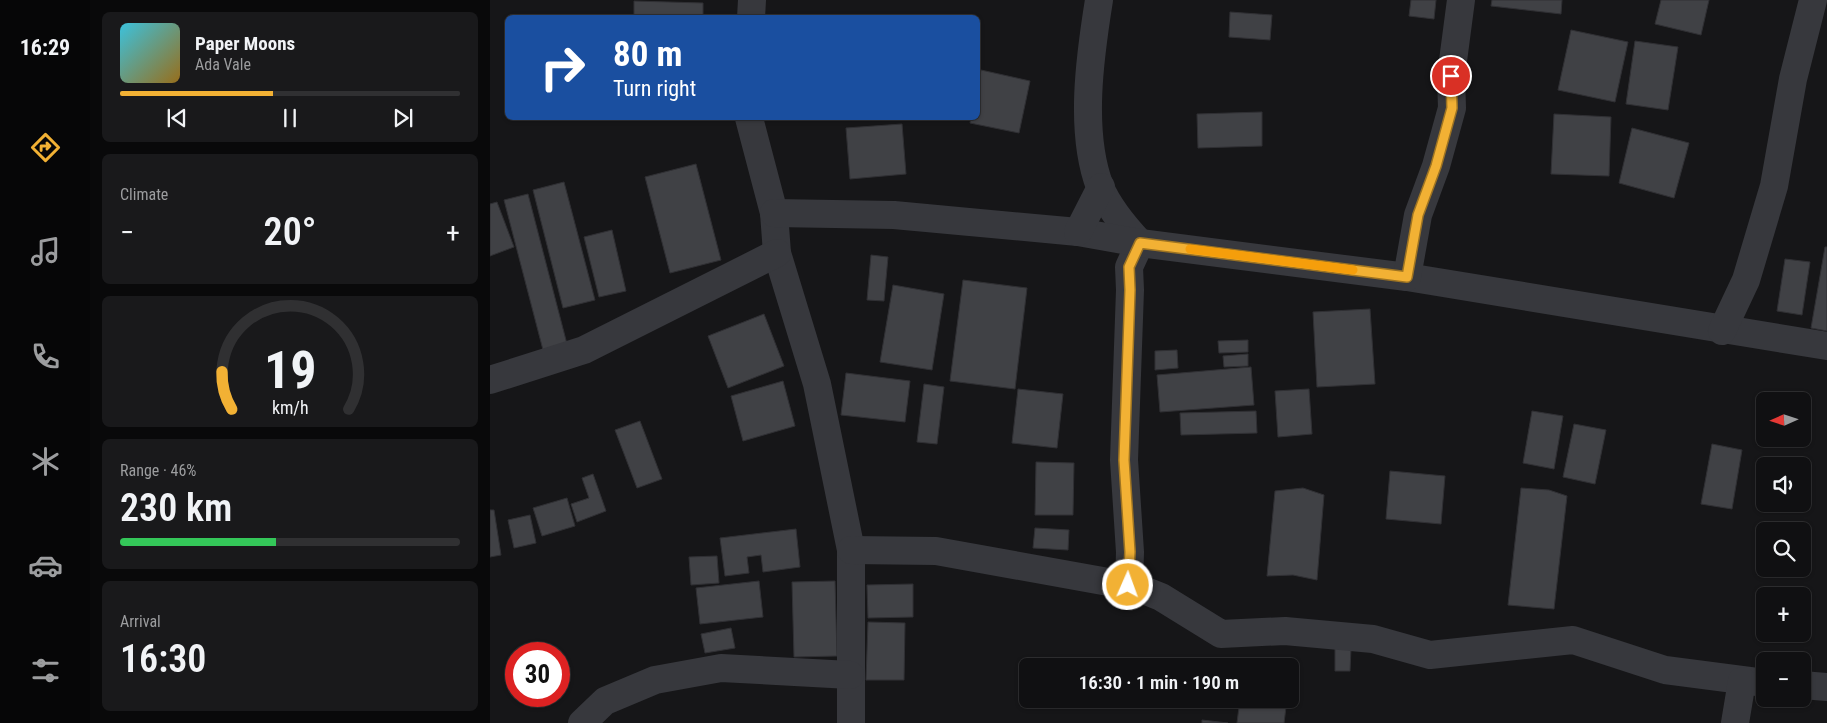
<!DOCTYPE html>
<meta charset="utf-8">
<style>
:root{--surface:#101012;--page:#19191b;--text:#f1f3f6;--muted:#9c9d9f;--line:#303032;--accent:#f2b134}
body{margin:0;font-family:"Roboto Condensed",sans-serif;background:var(--page);color:var(--text);height:100vh;display:flex;flex-direction:column;font-size:19px;white-space:nowrap}
*{box-sizing:border-box;margin:0}
p{font-size:16px;color:var(--muted)}
.icon{flex:none;width:28px;height:28px;fill:none;stroke:currentColor;stroke-width:2;stroke-linecap:round;stroke-linejoin:round}
.map{position:relative;flex:1;overflow:hidden}
.panel{display:flex;flex-direction:column;gap:12px;padding:12px;background:#09090a;width:400px}
.panel>*{flex:none}
.hud{position:absolute;left:15px;top:15px;width:475px;height:105px;border-radius:8px;box-shadow:0 1px 4px #0004,0 0 0 1px var(--line);background:#1a4fa0;color:#fff;overflow:hidden}
.needle{width:32px;rotate:267deg}
.fabs{position:absolute;left:1266px;top:392px;display:grid;gap:10px}
.fabs a{display:grid;place-items:center;width:55px;height:55px;border-radius:8px;background:var(--surface);box-shadow:0 1px 4px #0004,0 0 0 1px var(--line);font-size:25px}
.speed{position:absolute;left:15px;top:642px;display:flex;gap:10px;font-size:25px;font-weight:700;text-align:center}
.speed>*{display:grid;place-content:center;width:65px;height:65px;border-radius:50%;background:var(--surface);box-shadow:0 1px 4px #0004,0 0 0 1px var(--line);line-height:1}
.speed .limit{border:8px solid #d22;background:#fff;color:#111}
.pin{position:absolute;display:grid;place-items:center;width:42px;height:42px;color:#fff;margin:-21px;border:2px solid #fff;border-radius:50%;box-shadow:0 1px 5px #0007}
.me{position:absolute;width:55px;margin:-28px;rotate:2deg;stroke-linejoin:round;filter:drop-shadow(0 0 4px #0008)}
.turn{display:flex;align-items:center;gap:18px;height:105px;padding:0 25px;font-size:22px}
.turn .icon{width:65px;height:65px;stroke-width:2.5}
.turn b{display:block;font-size:35px;line-height:42px}
.big{font-size:38px;font-weight:600;line-height:1.1}
.panel .tile{flex:1;display:flex;flex-direction:column;justify-content:center;gap:8px;min-width:0;padding:0 18px;border-radius:8px;background:var(--page)}
.panel .dial{align-items:center;gap:0}
.dial svg{height:130px;overflow:visible;fill:none;stroke:var(--line);stroke-width:7;stroke-linecap:round;text-anchor:middle}
.dial text{fill:var(--text);stroke:none}
.song{display:flex;align-items:center;gap:15px}
.cover{width:60px;height:60px;border-radius:8px;background:linear-gradient(135deg,hsl(190 70% 55%),hsl(40 70% 35%))}
.played{height:5px;border-radius:2px;background:linear-gradient(90deg,var(--accent) 45%,var(--line) 45%)}
.keys{display:flex;justify-content:space-around;direction:ltr}
.heat{display:flex;justify-content:space-between;align-items:center;font-size:28px;direction:ltr}
.charge{height:8px;border-radius:4px;background:linear-gradient(90deg,#34c759 46%,var(--line) 0)}
.trip{position:absolute;left:529px;top:658px;width:280px;height:50px;border-radius:8px;background:var(--surface);box-shadow:0 1px 4px #0004,0 0 0 1px var(--line);font-weight:600;line-height:50px;text-align:center}
main{display:flex;flex:1;min-height:0}
.dock{display:flex;flex-direction:column;width:90px;justify-content:space-around;align-items:center;background:#060607;color:var(--muted)}
.dock .icon{width:35px;height:35px}
.dock .selected{color:var(--accent)}
.dock b{font-size:22px;color:var(--text)}
.map>svg:first-child{display:block}
.building{fill:#404145;stroke:#303034}
.lines{fill:none;stroke-linecap:round;stroke-linejoin:round}
.minor{stroke:#37383d;stroke-width:28}
.route-casing{stroke:#9d7322;stroke-width:12}
.route{stroke:#f2b134;stroke-width:9}
.slow{stroke:#f59e0b;stroke-width:9}
</style>
<main>
<nav class="dock">
<b>16:29</b>
<svg class="icon selected" aria-label="directions" viewBox="0 0 24 24"><path d="M12 3l9 9-9 9-9-9zM9 14v-3h6M13 9l2 2-2 2"/></svg>
<svg class="icon" aria-label="music" viewBox="0 0 24 24"><path d="M9 18V5l10-2v13"/><circle cx="6" cy="18" r="3"/><circle cx="16" cy="16" r="3"/></svg>
<svg class="icon" aria-label="phone" viewBox="0 0 24 24"><path d="M5 4h4l2 5-3 2q2 4 5 5l2-3 5 2v4C11 20 4 13 5 4z"/></svg>
<svg class="icon" aria-label="climate" viewBox="0 0 24 24"><path d="M12 3v18M4 7l16 10M4 17L20 7"/></svg>
<svg class="icon" aria-label="car" viewBox="0 0 24 24"><path d="M5 17H2v-5l4-1 3-4h7l3 4 3 1v5h-3M9 17h6M6 11h13"/><circle cx="7" cy="17" r="2"/><circle cx="17" cy="17" r="2"/></svg>
<svg class="icon" aria-label="filters" viewBox="0 0 24 24"><path d="M4 7h16M4 17h16"/><circle cx="9" cy="7" r="2"/><circle cx="15" cy="17" r="2"/></svg>
</nav>
<section class="panel">
<div class="tile">
<div class="song"><i class="cover"></i><div><b>Paper Moons</b><p>Ada Vale</p></div></div>
<div class="played"></div>
<div class="keys"><svg class="icon" aria-label="previous" viewBox="0 0 24 24"><path d="M18 5L8 12l10 7zM5 5v14"/></svg><svg class="icon" aria-label="pause" viewBox="0 0 24 24"><path d="M8 5v14M16 5v14"/></svg><svg class="icon" aria-label="next" viewBox="0 0 24 24"><path d="M6 5l10 7-10 7zM19 5v14"/></svg></div>
</div>
<div class="tile"><p>Climate</p>
<div class="heat"><a>−</a><b class="big">20°</b><a>+</a></div>
</div>
<div class="tile dial"><svg viewBox="0 0 100 80">
<path d="M14 69A42 42 0 1 1 86 69"/>
<path d="M14 69A42 42 0 0 1 8 46" stroke="#f2b134"/>
<text x="50" y="56" font-size="32" font-weight="700">19</text>
<text x="50" y="72" font-size="11">km/h</text>
</svg></div>
<div class="tile"><p>Range · 46%</p><b class="big">230 km</b><div class="charge"></div></div>
<div class="tile"><p>Arrival</p><b class="big">16:30</b></div>
</section>
<div class="map">
<svg width="1337" height="723" viewBox="0 0 1337 723">
<rect width="100%" height="100%" fill="#161618"/>
<g class="building">
<path d="M 921,0 L 946,0 L 944,19 L 919,16 Z"/>
<path d="M 1002,0 L 1072,0 L 1071,14 L 1001,6 Z"/>
<path d="M 1171,0 L 1219,0 L 1211,35 L 1165,24 Z"/>
<path d="M 144,1 L 213,3 L 213,18 L 144,18 Z"/>
<path d="M 740,12 L 782,15 L 780,40 L 739,37 Z"/>
<path d="M 1081,30 L 1138,42 L 1125,102 L 1068,90 Z"/>
<path d="M 1145,41 L 1188,47 L 1178,110 L 1136,104 Z"/>
<path d="M 491,70 L 540,81 L 529,133 L 480,123 L 481,118 L 488,118 L 488,86 Z"/>
<path d="M 772,112 L 772,146 L 708,148 L 707,114 Z"/>
<path d="M 1064,114 L 1121,117 L 1119,176 L 1061,174 Z"/>
<path d="M 412,124 L 416,174 L 360,179 L 356,128 Z"/>
<path d="M 1142,128 L 1199,143 L 1184,198 L 1129,183 Z"/>
<path d="M 206,164 L 231,260 L 180,273 L 155,177 Z"/>
<path d="M 74,182 L 105,300 L 73,308 L 43,190 Z"/>
<path d="M 38,194 L 77,344 L 53,350 L 14,200 Z"/>
<path d="M 7,202 L 24,247 L 0,256 L 0,204 Z"/>
<path d="M 122,230 L 136,291 L 109,297 L 94,237 Z"/>
<path d="M 1335,247 L 1337,247 L 1337,331 L 1321,328 Z"/>
<path d="M 381,255 L 398,257 L 394,301 L 377,300 Z"/>
<path d="M 1295,259 L 1320,262 L 1312,315 L 1287,311 Z"/>
<path d="M 473,280 L 537,288 L 525,389 L 460,381 Z"/>
<path d="M 403,285 L 454,294 L 442,370 L 390,362 Z"/>
<path d="M 880,309 L 885,384 L 827,387 L 823,312 Z"/>
<path d="M 274,314 L 294,366 L 238,388 L 218,336 Z"/>
<path d="M 758,340 L 758,352 L 729,353 L 728,341 Z"/>
<path d="M 687,350 L 688,368 L 665,370 L 665,351 Z"/>
<path d="M 758,354 L 758,366 L 734,367 L 733,356 Z"/>
<path d="M 761,367 L 764,405 L 670,412 L 667,375 Z"/>
<path d="M 356,373 L 420,381 L 415,422 L 351,415 Z"/>
<path d="M 293,381 L 305,426 L 253,441 L 241,396 Z"/>
<path d="M 434,384 L 454,387 L 447,444 L 427,442 Z"/>
<path d="M 528,389 L 573,394 L 567,448 L 522,443 Z"/>
<path d="M 819,389 L 822,434 L 788,437 L 785,391 Z"/>
<path d="M 766,411 L 767,433 L 691,435 L 690,413 Z"/>
<path d="M 1042,411 L 1073,416 L 1064,469 L 1033,463 Z"/>
<path d="M 150,421 L 172,479 L 147,488 L 125,430 Z"/>
<path d="M 1084,424 L 1116,430 L 1105,484 L 1073,477 Z"/>
<path d="M 1222,444 L 1252,450 L 1242,509 L 1211,504 Z"/>
<path d="M 546,462 L 584,463 L 583,515 L 545,515 Z"/>
<path d="M 900,471 L 955,476 L 951,524 L 896,519 Z"/>
<path d="M 103,474 L 116,511 L 87,522 L 81,504 L 99,498 L 92,478 Z"/>
<path d="M 813,488 L 834,495 L 827,580 L 803,575 L 777,576 L 785,491 Z"/>
<path d="M 1031,488 L 1059,490 L 1077,496 L 1064,609 L 1018,605 Z"/>
<path d="M 77,498 L 85,526 L 52,536 L 43,508 Z"/>
<path d="M 0,510 L 4,510 L 11,555 L 0,557 Z"/>
<path d="M 40,515 L 46,543 L 24,548 L 18,520 Z"/>
<path d="M 545,528 L 579,530 L 578,550 L 543,548 Z"/>
<path d="M 306,529 L 310,567 L 273,572 L 271,555 L 257,557 L 259,573 L 235,576 L 230,538 Z"/>
<path d="M 227,556 L 229,583 L 201,585 L 199,557 Z"/>
<path d="M 269,581 L 273,617 L 210,624 L 206,588 Z"/>
<path d="M 345,581 L 347,656 L 304,657 L 302,582 Z"/>
<path d="M 423,584 L 423,617 L 378,618 L 377,585 Z"/>
<path d="M 378,622 L 415,623 L 414,680 L 376,680 Z"/>
<path d="M 241,628 L 245,648 L 215,653 L 211,634 Z"/>
<path d="M 845,648 L 861,648 L 860,671 L 845,671 Z"/>
<path d="M 750,699 L 797,699 L 794,723 L 747,723 Z"/>
<path d="M 712,720 L 738,723 L 712,723 Z"/>
</g>
<g class="lines">
<g class="minor">
<path d="M 609,0 C 600,56 589,132 610,187 C 619,208 634,226 650,243 L 639,267 L 640,290 L 634,460 L 640,552 L 639,585"/>
<path d="M 261,18 L 262,0"/>
<path d="M 259,118 L 284,213 L 287,253 L 327,384 L 361,550 L 361,723"/>
<path d="M 284,213 L 404,215 L 588,232 L 650,243 L 917,277 L 1337,346"/>
<path d="M 588,232 L 611,187"/>
<path d="M 917,277 L 928,215 L 946,166 L 962,108 L 961,76 L 971,0"/>
<path d="M 1232,331 L 1256,280 L 1284,186 L 1303,79 L 1323,0"/>
<path d="M 0,380 L 94,350 L 287,253"/>
<path d="M 361,550 L 446,551 L 646,587 L 671,597 L 731,634 L 795,631 L 883,639 L 940,655 L 1083,640 L 1175,670 L 1275,683"/>
<path d="M 1312,685 L 1337,687"/>
<path d="M 92,723 L 115,701 L 165,680 L 231,668 L 360,675"/>
<path d="M 1245,723 L 1252,681"/>
</g>
</g>
<g class="lines">
<defs>
<path id="route" d="M 638,585 L 640,552 L 634,460 L 640,290 L 639,267 L 650,243 L 917,277 L 928,215 L 946,166 L 962,108 L 961,76"/>
</defs>
<use href="#route" class="route-casing"/>
<use href="#route" class="route"/>
<path class="slow" d="M 700,249 L 863,270"/>
</g>
</svg>
<div class="fabs">
<a><svg class="needle" viewBox="-14 -14 28 28"><path d="M0-13l5 13h-10z" fill="#e53935"/><path d="M0 13l5-13h-10z" fill="#9c9d9f"/></svg></a>
<a><svg class="icon" aria-label="sound" viewBox="0 0 24 24"><path d="M4 9h4l5-4v14l-5-4H4zM17 9q2 3 0 6"/></svg></a>
<a><svg class="icon" aria-label="search" viewBox="0 0 24 24"><circle cx="10" cy="10" r="6"/><path d="M15 15l6 6"/></svg></a>
<a>+</a>
<a>−</a>
</div>
<div class="speed"><div class="limit">30</div></div>
<div class="pin" style="left:961px;top:76px;background:#d93025"><svg class="icon" aria-label="arrive" viewBox="0 0 24 24"><path d="M6 21V4h12l-3 4 3 4H6"/></svg></div>
<svg class="me" style="left:638px;top:585px" viewBox="-20 -20 40 40"><circle r="17" fill="#f2b134" stroke="#fff" stroke-width="3"/><path d="M0-11L8 9 0 5-8 9z" fill="#fff"/></svg>
<div class="trip">16:30 · 1 min · 190 m</div>
<div class="hud">
<div class="turn"><svg class="icon" aria-label="right" viewBox="0 0 24 24"><path d="M7 20v-9h11M14 6l5 5-5 5"/></svg><div><b>80 m</b>Turn right</div></div>
</div>
</div>
</main>
